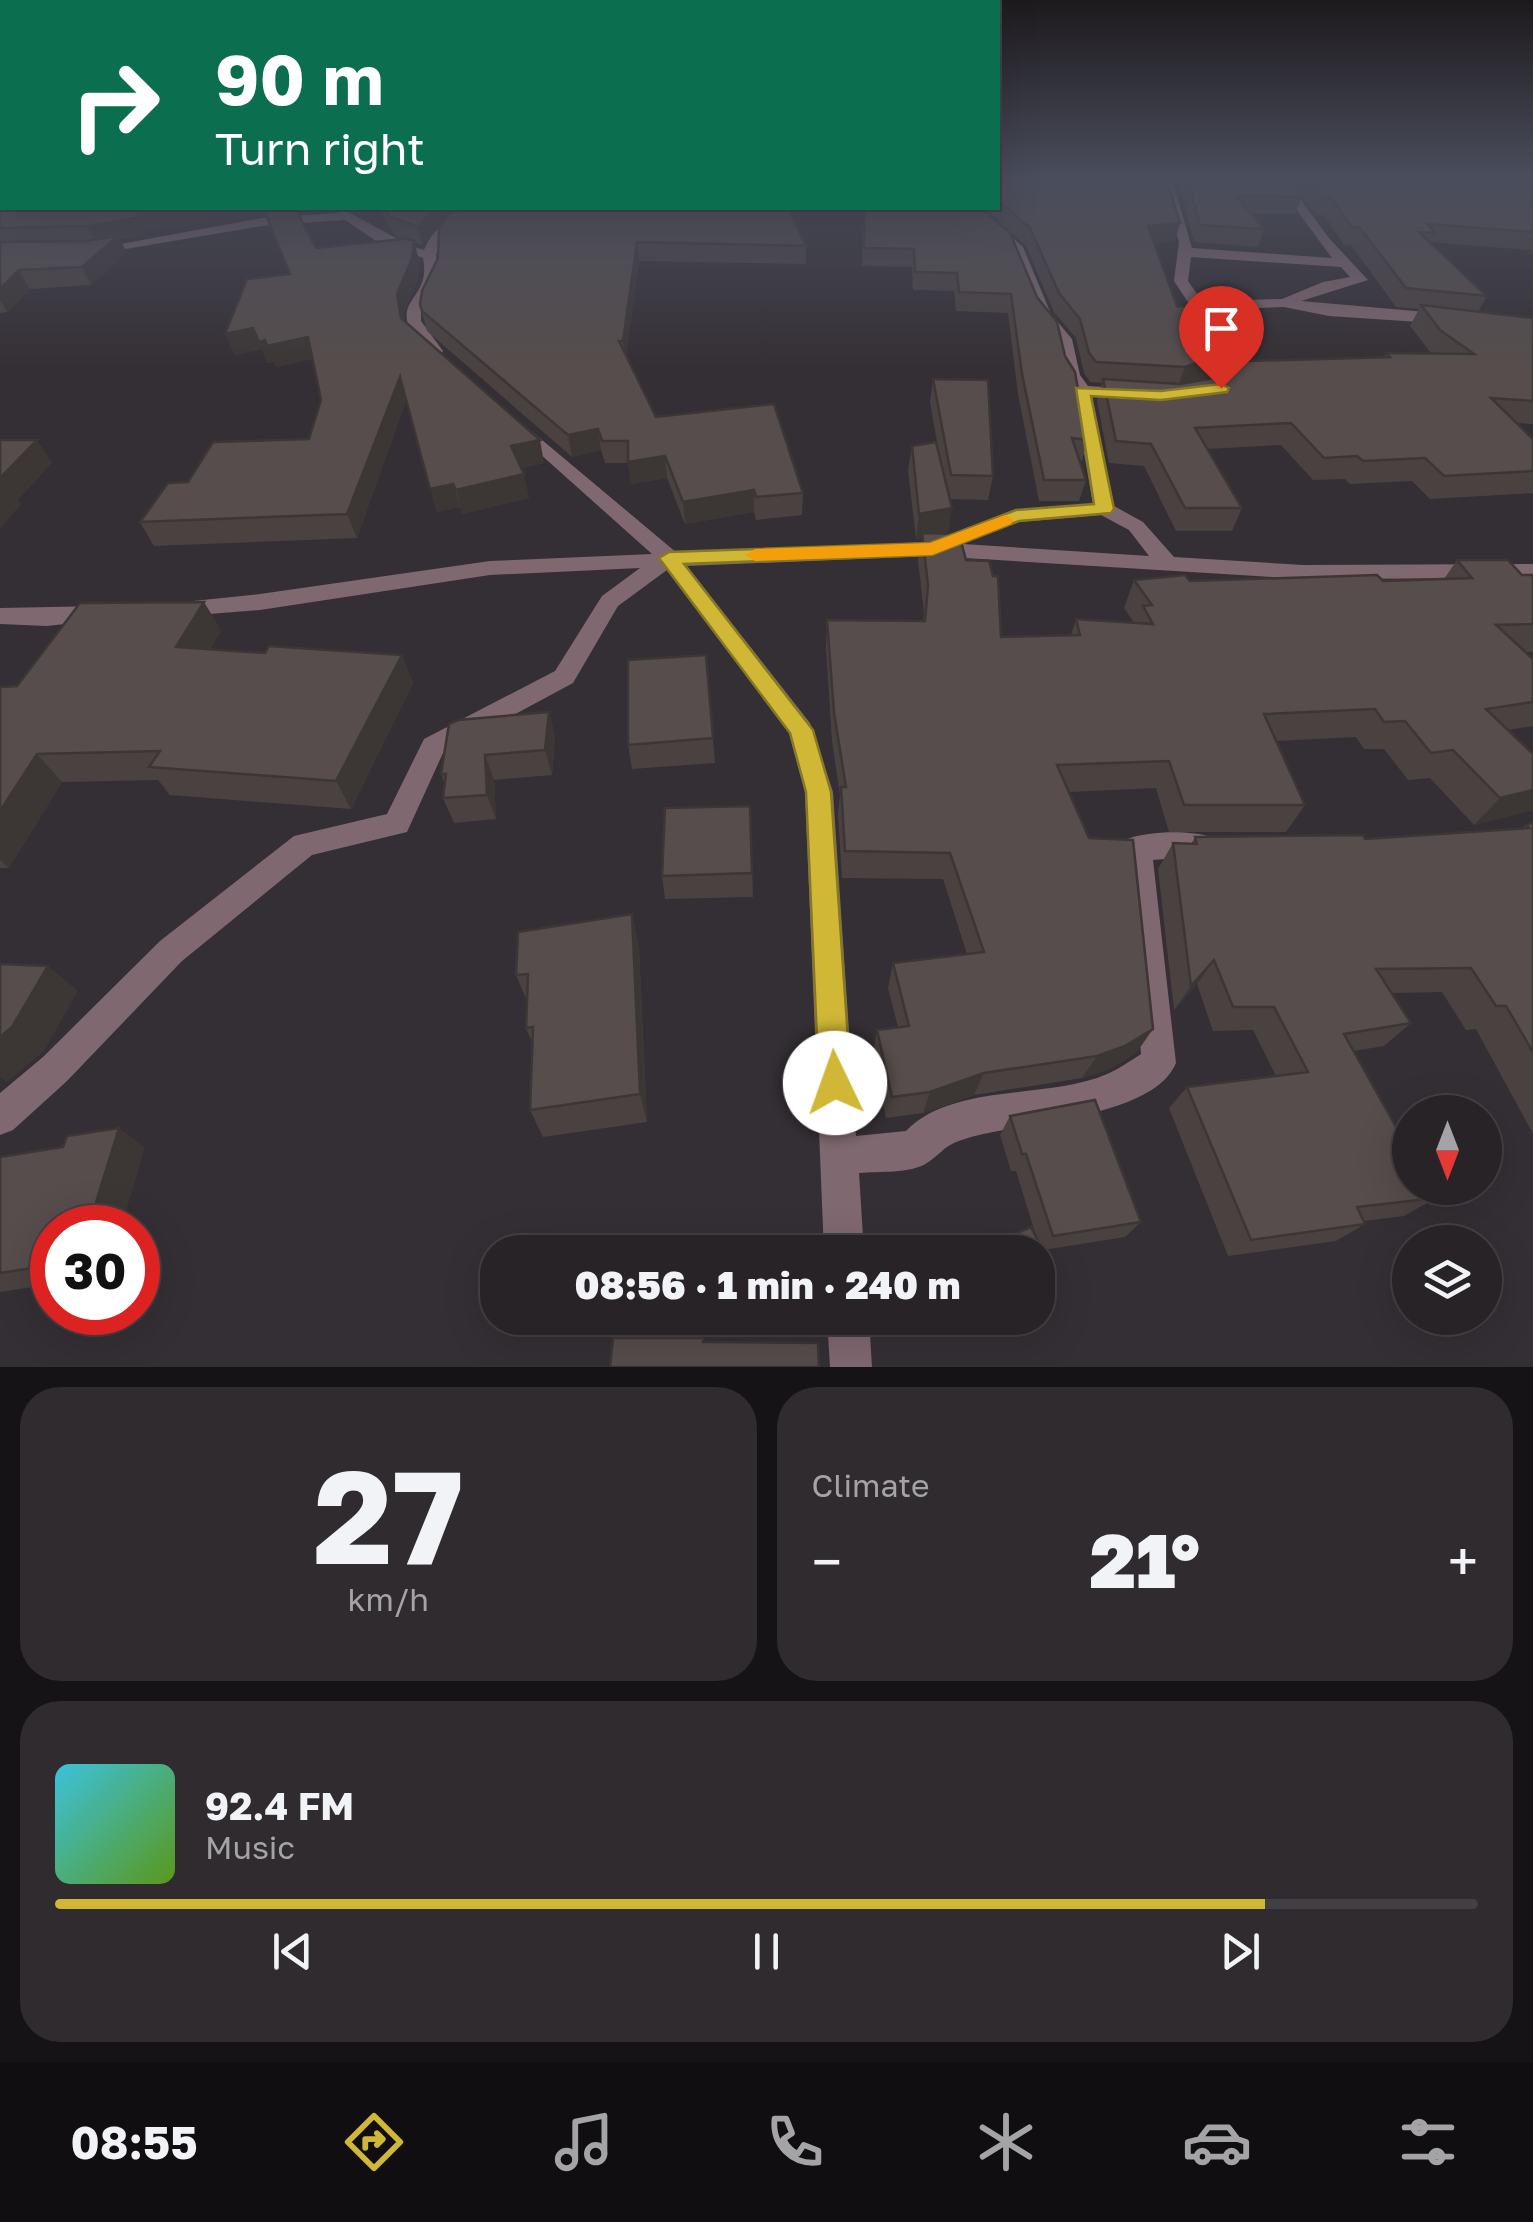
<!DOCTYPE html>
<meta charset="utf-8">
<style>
:root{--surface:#272327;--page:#2f2b2f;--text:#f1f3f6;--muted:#a4a4a7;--line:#434044;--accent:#d0b836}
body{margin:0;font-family:"Golos Text",sans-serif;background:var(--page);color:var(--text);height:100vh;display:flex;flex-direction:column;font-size:38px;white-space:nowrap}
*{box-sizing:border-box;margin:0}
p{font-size:32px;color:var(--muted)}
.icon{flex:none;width:55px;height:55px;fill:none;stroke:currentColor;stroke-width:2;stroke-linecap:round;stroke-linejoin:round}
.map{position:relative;height:1367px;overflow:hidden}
.panel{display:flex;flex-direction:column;gap:20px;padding:20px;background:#151315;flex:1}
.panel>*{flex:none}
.hud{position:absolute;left:0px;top:0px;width:1000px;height:210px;box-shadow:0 10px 40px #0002,0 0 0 2px var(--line);background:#0b6e4f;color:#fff;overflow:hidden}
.needle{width:65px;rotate:180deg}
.buttons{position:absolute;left:1392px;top:1095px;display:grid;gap:20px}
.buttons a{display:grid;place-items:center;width:110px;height:110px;border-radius:50%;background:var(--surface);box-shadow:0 10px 40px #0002,0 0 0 2px var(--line);font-size:50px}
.speed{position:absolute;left:30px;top:1205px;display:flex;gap:20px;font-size:50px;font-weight:700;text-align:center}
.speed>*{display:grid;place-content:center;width:130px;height:130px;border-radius:50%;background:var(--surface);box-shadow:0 10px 40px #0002,0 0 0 2px var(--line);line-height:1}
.speed .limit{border:15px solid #d22;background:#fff;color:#111}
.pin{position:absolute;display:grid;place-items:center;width:85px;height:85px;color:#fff;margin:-102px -42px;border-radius:50% 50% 50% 0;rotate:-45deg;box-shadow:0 0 10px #0007}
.pin .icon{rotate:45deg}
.me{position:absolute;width:110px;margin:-55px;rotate:357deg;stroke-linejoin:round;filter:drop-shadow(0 0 8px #0008)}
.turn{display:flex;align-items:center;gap:35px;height:210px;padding:0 50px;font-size:45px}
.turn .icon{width:130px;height:130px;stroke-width:2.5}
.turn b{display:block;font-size:70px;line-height:85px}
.big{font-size:75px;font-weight:800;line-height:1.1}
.panel .widget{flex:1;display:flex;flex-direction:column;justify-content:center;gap:15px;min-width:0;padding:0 35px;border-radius:40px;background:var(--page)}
.panel .dial{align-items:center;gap:0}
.dial b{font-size:130px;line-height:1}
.song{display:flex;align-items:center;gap:30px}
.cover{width:120px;height:120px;border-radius:15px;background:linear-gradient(135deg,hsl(190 70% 55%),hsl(90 70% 35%))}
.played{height:10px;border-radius:5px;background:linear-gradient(90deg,var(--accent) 85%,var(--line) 85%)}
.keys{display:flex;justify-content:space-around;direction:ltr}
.heat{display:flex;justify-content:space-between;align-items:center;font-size:55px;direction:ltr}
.panel .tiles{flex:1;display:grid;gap:20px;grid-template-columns:1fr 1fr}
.widget:last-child{grid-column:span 2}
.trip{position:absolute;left:480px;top:1235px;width:575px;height:100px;border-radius:40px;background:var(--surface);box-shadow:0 10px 40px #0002,0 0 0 2px var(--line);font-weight:800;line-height:100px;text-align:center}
.tabs{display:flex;height:160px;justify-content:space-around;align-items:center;background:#100e10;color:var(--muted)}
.tabs .icon{width:70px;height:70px}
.tabs .current{color:var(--accent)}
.tabs b{font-size:45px;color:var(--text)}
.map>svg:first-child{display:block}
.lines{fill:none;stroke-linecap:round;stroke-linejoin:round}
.minor{fill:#7f6870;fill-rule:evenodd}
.wall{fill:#4a4241}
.shaded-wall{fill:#3c3635}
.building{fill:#564d4c;stroke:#3c3635;stroke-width:2.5}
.route{fill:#d0b836;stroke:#877823;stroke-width:2.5}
.slow{fill:#f59e0b}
</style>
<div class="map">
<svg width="1533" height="1367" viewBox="0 0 1533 1367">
<rect width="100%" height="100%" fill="#342f34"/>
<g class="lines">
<g class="minor">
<path d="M 1165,178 L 1177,178 L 1174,186 L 1192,248 L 1332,258 L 1273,178 L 1285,178 L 1328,237 L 1368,280 L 1301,301 L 1449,314 L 1457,319 L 1449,324 L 1329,316 L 1284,307 L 1208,310 L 1236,351 L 1244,373 L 1223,393 L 1211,393 L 1211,385 L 1227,372 L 1220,351 L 1174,281 L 1179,242 L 1162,186 ZM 1191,257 L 1341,267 L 1350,277 L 1323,282 L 1282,299 L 1202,301 L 1188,281 Z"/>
<path d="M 334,208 C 347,207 398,243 424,250 C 434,225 459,208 486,208 L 444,234 L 436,255 L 437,281 L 421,310 L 421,321 L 443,351 L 441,354 L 429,354 C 377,298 433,306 423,258 L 376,241 L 345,220 L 262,226 L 90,255 L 83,251 L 262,218 L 338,213 Z"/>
<path d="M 976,208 L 988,208 L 987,215 L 1023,247 L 1051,314 L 1072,339 L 1080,375 L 1088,386 L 1133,389 L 1142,394 L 1133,399 L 1092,397 L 1114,506 L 1143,522 L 1174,557 L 1303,565 L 1533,564 L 1533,578 L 1303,579 L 932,556 L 687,566 L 810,723 L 833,792 L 856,1136 L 906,1131 C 953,1082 1048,1100 1107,1074 C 1119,1069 1130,1061 1141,1054 L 1122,848 L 1127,839 C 1149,831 1189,830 1211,837 L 1216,846 L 1211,855 L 1153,860 L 1176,1063 C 1153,1119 1017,1122 965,1139 C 942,1146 944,1152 927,1163 C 910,1174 879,1171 859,1173 L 864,1252 L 824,1252 L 805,792 L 789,733 L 667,570 L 618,606 L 573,683 L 443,753 L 407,832 L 312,855 L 182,961 L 67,1081 L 13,1130 L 0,1135 L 0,1093 L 43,1057 L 160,941 L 294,836 L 387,814 L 424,739 L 555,671 L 602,596 L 640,568 L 490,575 L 260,610 L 172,617 L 160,609 L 164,604 L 260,594 L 490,561 L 652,554 L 511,428 L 508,424 L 517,419 L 677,553 L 933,542 L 1016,510 L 1093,504 L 1073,391 L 1064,375 L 1056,340 L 1036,315 L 1010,249 L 976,219 ZM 1101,515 L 1129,530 L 1149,556 L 963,544 L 1019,522 Z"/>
<path d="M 102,606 L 110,609 L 114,614 L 110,619 L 47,626 L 0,624 L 0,608 Z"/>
<path d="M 827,1318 L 869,1318 L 872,1367 L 830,1367 Z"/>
</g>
</g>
<g class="wall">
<path d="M 0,178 L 301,212 L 297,212 L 316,248 L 402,239 L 394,235 L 379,208 L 789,208 L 806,246 L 806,264 L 639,261 L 626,355 L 656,417 L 803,493 L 802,515 L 756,520 L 754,512 L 685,524 L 667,478 L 631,484 L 628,463 L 605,463 L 601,450 L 572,457 L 427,331 L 420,304 L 438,258 L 446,217 L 422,245 L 415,243 L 419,261 L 418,278 L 403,314 L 404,321 L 544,463 L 521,468 L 529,498 L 462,514 L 460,507 L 437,512 L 406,400 L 357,538 L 154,546 L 140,522 L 188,482 L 309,439 L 321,400 L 312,359 L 276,367 L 274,362 L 267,363 L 262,349 L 234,355 L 289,274 L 266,216 L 147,230 L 143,235 L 120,239 L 127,253 L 91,285 L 30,289 L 7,312 L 0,313 Z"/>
<path d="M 998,178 L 1164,178 L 1161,186 L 1180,223 L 1175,241 L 1154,243 L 1177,306 L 1219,373 L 1193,381 L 1384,357 L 1386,353 L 1431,353 L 1410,326 L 1419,309 L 1396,307 L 1352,246 L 1344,245 L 1324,215 L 1316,215 L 1288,178 L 1533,178 L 1533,253 L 1530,250 L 1430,242 L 1487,296 L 1478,312 L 1533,318 L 1533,424 L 1517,423 L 1533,439 L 1533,493 L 1430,499 L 1412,481 L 1350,484 L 1345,479 L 1313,480 L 1281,445 L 1207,449 L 1242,508 L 1232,531 L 1176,531 L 1144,466 L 1109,463 L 1097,401 L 1102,383 L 1090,382 L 1084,373 L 1076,338 L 1054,312 L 1026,246 L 991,214 L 991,208 L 998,208 Z"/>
<path d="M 1178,178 L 1287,178 L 1302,197 L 1295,214 L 1251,213 L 1264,229 L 1258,247 L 1194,242 Z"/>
<path d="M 864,208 L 980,208 L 1087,440 L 1082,461 L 1079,460 L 1086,480 L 1079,501 L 1039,501 L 1018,394 L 1008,313 L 956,311 L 954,291 L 913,290 L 912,267 L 862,266 Z"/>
<path d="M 933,379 L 993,476 L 988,500 L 950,499 L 948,532 L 944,533 L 966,560 L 1001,637 L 1071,635 L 1076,619 L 1134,623 L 1124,608 L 1134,580 L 1383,581 L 1444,579 L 1457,560 L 1522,575 L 1533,575 L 1533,652 L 1525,652 L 1533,659 L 1533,726 L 1508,730 L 1533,810 L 1474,825 L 1430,778 L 1408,780 L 1384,749 L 1364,749 L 1356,737 L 1276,741 L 1305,805 L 1286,832 L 1169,832 L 1156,788 L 1069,792 L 1137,1052 L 1110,1069 L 1082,1078 L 974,1095 L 923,1113 L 886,1118 L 873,1052 L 877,1030 L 898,1027 L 888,988 L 893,963 L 967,954 L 943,879 L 842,878 L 838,814 L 840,795 L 832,741 L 826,648 L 827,620 L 923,621 L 924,613 L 918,560 L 922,538 L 916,539 L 908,470 L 912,446 L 939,454 L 930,402 Z"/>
<path d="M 221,630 L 210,649 L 265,653 L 402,655 L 413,683 L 351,809 L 170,795 L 158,780 L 62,782 L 9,868 L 0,868 L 0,687 L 17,686 Z"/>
<path d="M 706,655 L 715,763 L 632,769 L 628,745 Z"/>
<path d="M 549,712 L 555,737 L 552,775 L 494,780 L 496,819 L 454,823 L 443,798 L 445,785 L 441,774 Z"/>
<path d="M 750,806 L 753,897 L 665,899 L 662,876 Z"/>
<path d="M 1533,822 L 1533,1134 L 1476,1029 L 1466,1030 L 1442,992 L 1392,993 L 1411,1023 L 1384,1046 L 1354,1051 L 1436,1198 L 1404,1216 L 1363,1221 L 1365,1224 L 1336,1241 L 1228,1256 L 1169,1108 L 1187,1087 L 1276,1076 L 1253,1030 L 1213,1031 L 1197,984 L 1174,1010 L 1158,869 L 1173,843 L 1191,844 L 1195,837 L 1365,839 L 1522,828 L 1526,825 Z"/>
<path d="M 632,914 L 639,948 L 647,1122 L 543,1137 L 530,1110 L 532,1042 L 526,1028 L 527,1001 L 516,975 Z"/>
<path d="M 1010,1116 L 1141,1222 L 1125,1237 L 1043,1250 L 1041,1266 L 1038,1252 L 992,1252 L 991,1249 L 996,1242 L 1036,1236 L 1016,1171 L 1011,1171 L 1000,1135 Z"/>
<path d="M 145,1147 L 52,1228 L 52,1284 L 0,1292 L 0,1157 Z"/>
</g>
<g class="shaded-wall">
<path d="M 188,208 L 302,208 L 301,212 L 147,230 L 143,235 L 120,239 L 127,253 L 91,285 L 82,267 L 96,243 L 87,226 L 139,213 Z"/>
<path d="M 435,208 L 474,208 L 446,217 L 422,245 L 418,227 Z"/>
<path d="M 1180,223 L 1175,241 L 1143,244 L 1148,226 Z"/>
<path d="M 414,241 L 419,261 L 418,278 L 403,314 L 407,339 L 397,294 Z"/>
<path d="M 637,242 L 639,261 L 625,361 L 623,341 Z"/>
<path d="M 19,270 L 30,289 L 7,312 L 0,300 L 0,289 Z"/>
<path d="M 253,328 L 262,349 L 234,355 L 225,334 Z"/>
<path d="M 308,337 L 316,358 L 276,367 L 267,346 Z"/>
<path d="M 265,340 L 274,362 L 267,363 L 259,342 Z"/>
<path d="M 1226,353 L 1219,373 L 1178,387 L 1185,367 Z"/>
<path d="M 400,377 L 407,399 L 357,538 L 347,514 Z"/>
<path d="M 598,429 L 601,450 L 572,457 L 568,435 Z"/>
<path d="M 37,440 L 52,463 L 18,500 L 21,504 L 0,529 L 0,478 Z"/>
<path d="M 540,440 L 544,463 L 516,469 L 511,446 Z"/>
<path d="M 665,456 L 667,478 L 631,484 L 628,462 Z"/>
<path d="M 524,474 L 529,498 L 462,514 L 456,490 Z"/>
<path d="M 453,484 L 460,507 L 437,512 L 430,489 Z"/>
<path d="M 754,490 L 754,512 L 685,524 L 683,502 Z"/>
<path d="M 952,508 L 948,532 L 923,538 L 922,533 L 922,538 L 916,539 L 919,514 Z"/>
<path d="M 204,602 L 221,630 L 194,675 L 176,647 Z"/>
<path d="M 402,655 L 413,683 L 351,809 L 336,781 Z"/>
<path d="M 549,712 L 555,737 L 552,775 L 545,750 Z"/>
<path d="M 37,754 L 62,782 L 9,868 L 0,860 L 0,811 Z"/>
<path d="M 485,755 L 494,780 L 496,819 L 487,795 Z"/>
<path d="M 1533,790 L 1533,810 L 1474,825 L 1500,798 Z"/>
<path d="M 632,914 L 639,948 L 647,1122 L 640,1094 Z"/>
<path d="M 1214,960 L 1197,984 L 1174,1010 L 1191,986 Z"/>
<path d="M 48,966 L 78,991 L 44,1051 L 7,1082 L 0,1077 L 0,1037 Z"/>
<path d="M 1153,1029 L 1137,1052 L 1110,1069 L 1082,1078 L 1097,1056 Z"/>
<path d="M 984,1073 L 974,1095 L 923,1113 L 930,1092 Z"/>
<path d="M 119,1128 L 145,1147 L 121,1228 L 88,1228 Z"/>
</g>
<g class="building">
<path d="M 998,178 L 1056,178 L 1134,181 L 1169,188 L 1180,223 L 1148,226 L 1177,306 L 1203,308 L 1226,353 L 1185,367 L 1096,362 L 1089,353 L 1080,319 L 1059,293 L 1030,228 L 998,200 Z"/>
<path d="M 1187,178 L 1287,178 L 1302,197 L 1236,196 L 1264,229 L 1200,225 Z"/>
<path d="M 1307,178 L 1533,178 L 1533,232 L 1428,224 L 1435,233 L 1419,232 L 1487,296 L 1406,288 L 1360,228 L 1352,227 L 1331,198 L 1323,198 Z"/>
<path d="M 2,191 L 2,208 L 188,208 L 139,213 L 135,218 L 87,226 L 0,228 L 0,193 Z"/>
<path d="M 295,208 L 316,248 L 403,239 L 401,237 L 414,241 L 412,258 L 397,294 L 401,318 L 540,440 L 511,446 L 524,474 L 456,490 L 453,484 L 430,489 L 400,377 L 347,514 L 140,522 L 168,483 L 188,482 L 213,442 L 309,439 L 321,400 L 308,337 L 267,346 L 265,340 L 259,342 L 253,328 L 225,334 L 247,279 L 290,274 L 264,210 Z"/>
<path d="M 384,208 L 435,208 L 418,227 L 390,217 Z"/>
<path d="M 469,208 L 789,208 L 806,246 L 637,242 L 623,341 L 619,341 L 656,417 L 774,404 L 803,493 L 756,497 L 754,490 L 683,502 L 665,456 L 628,462 L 628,441 L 602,441 L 598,429 L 568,435 L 422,311 L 420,304 L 422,291 L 438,258 L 439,227 L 449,214 Z"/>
<path d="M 864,208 L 980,208 L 1010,233 L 1037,297 L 1057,322 L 1065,356 L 1075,372 L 1087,440 L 1072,438 L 1086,480 L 1044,480 L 1022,374 L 1011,294 L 959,292 L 957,273 L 915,272 L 914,249 L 864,248 Z"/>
<path d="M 118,236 L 82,267 L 19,270 L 0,289 L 0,242 L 87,241 Z"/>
<path d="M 1421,305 L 1533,318 L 1533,401 L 1491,398 L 1533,439 L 1533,471 L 1444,476 L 1425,458 L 1363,461 L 1357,456 L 1324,458 L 1291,423 L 1195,428 L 1242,508 L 1185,508 L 1151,444 L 1116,441 L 1103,379 L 1180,384 L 1221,377 L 1248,361 L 1390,357 L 1386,353 L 1474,354 L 1440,330 Z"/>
<path d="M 933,379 L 988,380 L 993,476 L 951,475 Z"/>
<path d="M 0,440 L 37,440 L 0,478 Z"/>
<path d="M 936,442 L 952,508 L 919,514 L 912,446 Z"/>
<path d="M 922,533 L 959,534 L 966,560 L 989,561 L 993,576 L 998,576 L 1001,637 L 1080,635 L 1076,619 L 1153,624 L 1143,606 L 1152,605 L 1134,580 L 1185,575 L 1190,581 L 1377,575 L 1383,581 L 1472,578 L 1457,560 L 1508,560 L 1522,575 L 1533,575 L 1533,624 L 1496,625 L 1533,659 L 1533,702 L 1486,709 L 1533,754 L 1533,790 L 1500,798 L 1453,750 L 1431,753 L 1405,721 L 1384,722 L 1375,709 L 1264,714 L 1305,805 L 1184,805 L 1169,761 L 1057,765 L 1089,838 L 1133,840 L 1153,1029 L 1125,1046 L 1097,1056 L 984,1073 L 930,1092 L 892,1097 L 877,1030 L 909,1026 L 893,963 L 984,952 L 950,853 L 845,851 L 841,787 L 846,787 L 834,713 L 827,620 L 925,621 L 928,585 Z"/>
<path d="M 204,602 L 176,647 L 265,653 L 269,646 L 402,655 L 336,781 L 149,767 L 160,751 L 37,754 L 0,811 L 0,687 L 17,686 L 80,603 Z"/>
<path d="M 706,655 L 713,738 L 628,745 L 628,660 Z"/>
<path d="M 549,712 L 545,750 L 485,755 L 487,795 L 443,798 L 446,774 L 441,774 L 449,724 L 458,720 Z"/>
<path d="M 750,806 L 752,873 L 662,876 L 665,808 Z"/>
<path d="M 1533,822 L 1533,1052 L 1506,1006 L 1496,1006 L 1471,968 L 1376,969 L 1411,1023 L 1344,1034 L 1410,1152 L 1410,1188 L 1430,1188 L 1436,1198 L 1357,1207 L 1365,1224 L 1251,1240 L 1187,1087 L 1308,1072 L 1274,1007 L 1233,1007 L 1214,960 L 1191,986 L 1173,843 L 1197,844 L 1195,837 L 1363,835 L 1365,839 L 1529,828 L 1526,825 Z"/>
<path d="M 632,914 L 640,1094 L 530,1110 L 533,1027 L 526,1028 L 528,974 L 516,975 L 518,932 Z"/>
<path d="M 0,964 L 48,966 L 12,1027 L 0,1037 Z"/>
<path d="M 1095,1100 L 1141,1222 L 1053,1236 L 1026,1154 L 1022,1154 L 1010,1116 Z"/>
<path d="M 119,1128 L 88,1228 L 52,1228 L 52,1265 L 0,1273 L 0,1157 L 63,1147 L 67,1136 Z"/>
<path d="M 1031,1227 L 1047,1259 L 1038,1263 L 1038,1252 L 1001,1252 L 996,1242 Z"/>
<path d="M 613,1338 L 703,1338 L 703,1342 L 818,1343 L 819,1367 L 610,1367 Z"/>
</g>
<linearGradient id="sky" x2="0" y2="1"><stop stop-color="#1d1a1d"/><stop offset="0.48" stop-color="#4a4d5c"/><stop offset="1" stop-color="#4a4d5c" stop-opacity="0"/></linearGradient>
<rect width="1533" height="369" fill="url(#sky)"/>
<path class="route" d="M 1221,384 L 1229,388 L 1227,392 L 1161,400 L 1091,396 L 1114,509 L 1111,513 L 1019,521 L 932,555 L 684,564 L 813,730 L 831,792 L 851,1083 L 846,1095 L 835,1099 L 824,1095 L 819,1083 L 806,792 L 790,733 L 659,558 L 669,552 L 930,543 L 1016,510 L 1094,504 L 1076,388 L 1161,391 Z"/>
<path class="slow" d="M 1005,515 L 1014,520 L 1011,524 L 932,555 L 755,561 L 745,555 L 755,549 L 930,543 Z"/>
</svg>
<div class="buttons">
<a><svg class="needle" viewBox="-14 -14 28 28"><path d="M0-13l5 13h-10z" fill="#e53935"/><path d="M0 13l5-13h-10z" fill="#a4a4a7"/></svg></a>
<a><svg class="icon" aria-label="layers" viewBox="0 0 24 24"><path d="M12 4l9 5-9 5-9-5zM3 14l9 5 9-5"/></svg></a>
</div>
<div class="speed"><div class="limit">30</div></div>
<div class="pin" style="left:1221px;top:388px;background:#d93025"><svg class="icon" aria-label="arrive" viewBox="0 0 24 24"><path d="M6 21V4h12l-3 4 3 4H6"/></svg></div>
<svg class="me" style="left:835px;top:1083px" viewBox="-20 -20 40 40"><circle r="19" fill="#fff"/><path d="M0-13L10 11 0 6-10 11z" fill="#d0b836"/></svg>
<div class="trip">08:56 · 1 min · 240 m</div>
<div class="hud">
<div class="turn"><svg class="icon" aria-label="right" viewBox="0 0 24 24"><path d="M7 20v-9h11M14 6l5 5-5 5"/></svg><div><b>90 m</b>Turn right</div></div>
</div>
</div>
<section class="panel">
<div class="tiles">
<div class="widget dial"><b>27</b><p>km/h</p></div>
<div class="widget"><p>Climate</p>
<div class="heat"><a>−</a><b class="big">21°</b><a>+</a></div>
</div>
<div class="widget">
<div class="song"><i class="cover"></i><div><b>92.4 FM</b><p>Music</p></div></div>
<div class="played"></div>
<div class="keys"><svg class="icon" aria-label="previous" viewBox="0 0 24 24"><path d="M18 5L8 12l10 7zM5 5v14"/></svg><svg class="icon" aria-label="pause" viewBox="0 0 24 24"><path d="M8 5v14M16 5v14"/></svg><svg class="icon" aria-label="next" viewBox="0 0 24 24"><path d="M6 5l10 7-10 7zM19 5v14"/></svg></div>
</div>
</div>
</section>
<nav class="tabs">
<b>08:55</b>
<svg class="icon current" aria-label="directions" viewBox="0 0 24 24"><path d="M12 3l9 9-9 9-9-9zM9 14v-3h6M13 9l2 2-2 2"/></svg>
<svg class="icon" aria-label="music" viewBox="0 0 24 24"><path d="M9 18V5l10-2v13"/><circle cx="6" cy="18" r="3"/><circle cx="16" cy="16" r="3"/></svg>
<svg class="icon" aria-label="phone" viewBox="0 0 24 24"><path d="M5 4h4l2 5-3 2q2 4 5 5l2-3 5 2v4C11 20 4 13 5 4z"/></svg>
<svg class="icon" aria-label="climate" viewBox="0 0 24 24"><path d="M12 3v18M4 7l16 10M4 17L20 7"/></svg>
<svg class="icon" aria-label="car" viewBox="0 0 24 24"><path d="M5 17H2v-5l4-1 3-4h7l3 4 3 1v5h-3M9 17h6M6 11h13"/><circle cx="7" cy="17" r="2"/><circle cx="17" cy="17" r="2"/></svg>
<svg class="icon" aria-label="filters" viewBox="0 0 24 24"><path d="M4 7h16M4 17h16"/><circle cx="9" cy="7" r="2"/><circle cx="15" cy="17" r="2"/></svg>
</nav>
